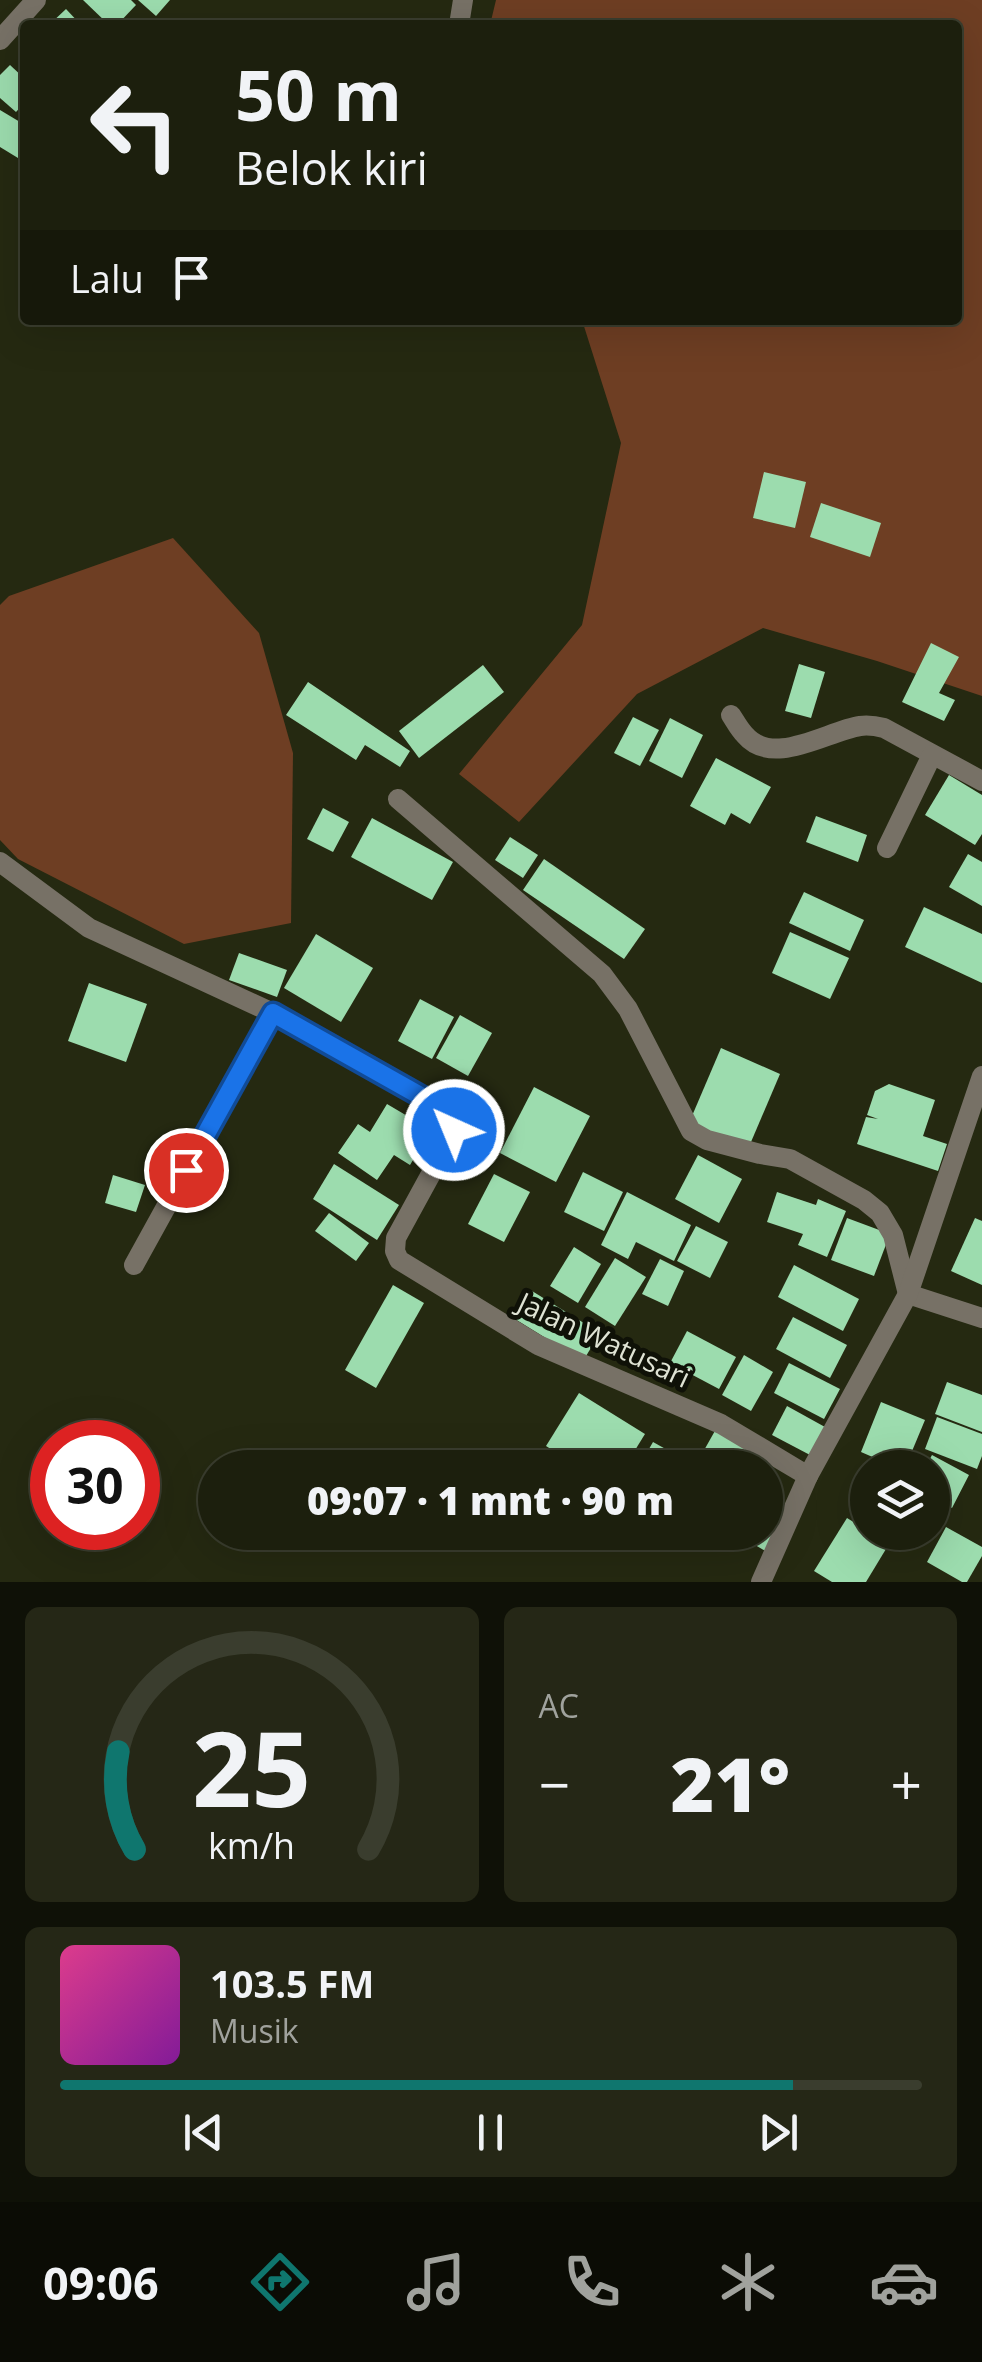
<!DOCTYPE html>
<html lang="id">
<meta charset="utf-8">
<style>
:root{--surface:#1c1f0d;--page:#252716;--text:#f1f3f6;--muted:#a0a29d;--line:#3a3d2e;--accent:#0f766e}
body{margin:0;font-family:"Open Sans",sans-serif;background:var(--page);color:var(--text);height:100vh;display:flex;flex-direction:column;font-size:38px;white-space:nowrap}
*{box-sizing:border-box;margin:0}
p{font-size:32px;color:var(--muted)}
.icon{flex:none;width:55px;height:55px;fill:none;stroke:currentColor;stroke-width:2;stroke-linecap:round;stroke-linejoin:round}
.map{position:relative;height:1582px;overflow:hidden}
.side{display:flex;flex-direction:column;gap:25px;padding:25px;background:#0f1107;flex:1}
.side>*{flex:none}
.guide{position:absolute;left:20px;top:20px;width:942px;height:305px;border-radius:10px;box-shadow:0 10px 40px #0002,0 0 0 2px var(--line);background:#1c1f0d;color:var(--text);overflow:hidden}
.fabs{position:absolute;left:850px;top:1450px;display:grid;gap:20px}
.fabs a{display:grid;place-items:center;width:100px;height:100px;border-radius:50%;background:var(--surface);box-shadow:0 10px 40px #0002,0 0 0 2px var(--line);font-size:50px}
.speed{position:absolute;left:30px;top:1420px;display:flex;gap:20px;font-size:50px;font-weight:700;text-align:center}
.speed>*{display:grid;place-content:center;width:130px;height:130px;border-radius:50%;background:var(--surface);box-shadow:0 10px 40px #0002,0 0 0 2px var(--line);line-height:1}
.speed .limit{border:15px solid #d22;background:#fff;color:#111}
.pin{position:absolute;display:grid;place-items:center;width:85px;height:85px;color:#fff;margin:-42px;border:5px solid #fff;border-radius:50%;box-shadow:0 2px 10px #0007}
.me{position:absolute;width:110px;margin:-55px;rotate:316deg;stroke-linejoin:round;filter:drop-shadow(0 0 8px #0008)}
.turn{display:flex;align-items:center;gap:35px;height:210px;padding:0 50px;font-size:45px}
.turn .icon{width:130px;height:130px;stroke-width:2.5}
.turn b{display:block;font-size:70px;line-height:85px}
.then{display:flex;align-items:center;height:95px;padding:0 50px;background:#0003;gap:20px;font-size:38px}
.big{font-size:75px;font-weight:800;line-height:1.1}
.side .card{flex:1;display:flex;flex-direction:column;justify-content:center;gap:15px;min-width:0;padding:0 35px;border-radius:15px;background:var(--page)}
.side .dial{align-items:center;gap:0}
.dial svg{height:260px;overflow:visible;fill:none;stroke:var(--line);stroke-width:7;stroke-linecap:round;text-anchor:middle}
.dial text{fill:var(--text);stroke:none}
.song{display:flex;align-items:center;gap:30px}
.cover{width:120px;height:120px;border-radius:15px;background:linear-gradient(135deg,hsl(330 70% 55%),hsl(290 70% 35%))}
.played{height:10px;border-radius:5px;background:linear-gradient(90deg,var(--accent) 85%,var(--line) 85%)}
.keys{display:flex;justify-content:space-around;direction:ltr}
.heat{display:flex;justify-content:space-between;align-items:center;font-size:55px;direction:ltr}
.side .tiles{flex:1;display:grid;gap:25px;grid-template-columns:1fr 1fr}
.card:last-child{grid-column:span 2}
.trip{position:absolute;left:198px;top:1450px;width:585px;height:100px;border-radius:50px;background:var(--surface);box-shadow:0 10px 40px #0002,0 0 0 2px var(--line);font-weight:800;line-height:100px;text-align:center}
.tab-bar{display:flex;height:160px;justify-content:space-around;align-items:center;background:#0b0c05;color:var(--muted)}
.tab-bar .icon{width:70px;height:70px}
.tab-bar .current{color:var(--accent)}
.tab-bar b{font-size:45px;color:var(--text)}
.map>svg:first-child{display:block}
.green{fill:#6e3e23}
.building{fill:#9cdcae}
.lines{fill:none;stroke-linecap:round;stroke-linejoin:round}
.minor{stroke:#777166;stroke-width:20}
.route-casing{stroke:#114b97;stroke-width:25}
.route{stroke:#1a73e8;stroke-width:18}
.labels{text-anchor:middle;stroke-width:10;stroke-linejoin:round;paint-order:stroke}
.street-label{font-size:28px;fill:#dfe3d4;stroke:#0f1107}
</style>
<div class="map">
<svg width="982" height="1582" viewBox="0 0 982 1582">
<rect width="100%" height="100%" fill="#252911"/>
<g class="green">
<path d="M 496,0 L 982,0 L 982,696 L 877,661 L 763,628 L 637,694 L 519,822 L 459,774 L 582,625 L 621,443 L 582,320 L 958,320 L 958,25 L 490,25 Z"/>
<path d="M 173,538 L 259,633 L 293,753 L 291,923 L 184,944 L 18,859 L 0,840 L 0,605 L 9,596 Z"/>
</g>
<g class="building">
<path d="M 83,0 L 131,0 L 136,5 L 117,25 L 109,25 Z"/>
<path d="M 138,0 L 170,0 L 156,16 Z"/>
<path d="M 66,9 L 81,25 L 49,25 Z"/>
<path d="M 10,65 L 25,79 L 25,102 L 16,112 L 0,98 L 0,75 Z"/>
<path d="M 0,110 L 25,125 L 25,146 L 18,158 L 0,147 Z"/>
<path d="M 764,472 L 806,482 L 795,528 L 753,518 Z"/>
<path d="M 821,503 L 881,523 L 870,557 L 810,537 Z"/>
<path d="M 931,643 L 959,657 L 939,693 L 955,700 L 944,721 L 902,702 Z"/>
<path d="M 799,664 L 825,672 L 811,718 L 785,711 Z"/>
<path d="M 483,665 L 504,692 L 419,758 L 399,731 Z"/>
<path d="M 308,682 L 410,751 L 400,767 L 365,745 L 356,760 L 286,715 Z"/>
<path d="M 633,717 L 659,730 L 640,766 L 614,753 Z"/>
<path d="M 670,718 L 703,735 L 682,778 L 649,761 Z"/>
<path d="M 716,758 L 771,787 L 750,824 L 731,813 L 725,825 L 690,806 Z"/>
<path d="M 949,775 L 982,795 L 982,834 L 975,845 L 925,815 Z"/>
<path d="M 323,808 L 349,822 L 333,852 L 307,839 Z"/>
<path d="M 816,816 L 867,835 L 858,862 L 806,842 Z"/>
<path d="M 372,818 L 453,862 L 432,900 L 351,857 Z"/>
<path d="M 510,837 L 538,855 L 523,878 L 495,860 Z"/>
<path d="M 968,854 L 982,862 L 982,906 L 949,887 Z"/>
<path d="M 544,859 L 645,929 L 624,959 L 523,890 Z"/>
<path d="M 804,892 L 864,920 L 850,951 L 789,923 Z"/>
<path d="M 924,907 L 982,934 L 982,983 L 905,947 Z"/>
<path d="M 790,932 L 849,958 L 830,999 L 772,973 Z"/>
<path d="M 316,934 L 373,968 L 341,1022 L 284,988 Z"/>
<path d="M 239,953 L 287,970 L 277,997 L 229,980 Z"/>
<path d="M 89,983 L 147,1004 L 126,1062 L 68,1041 Z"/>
<path d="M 420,999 L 454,1017 L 432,1059 L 398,1041 Z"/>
<path d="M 460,1015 L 492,1033 L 468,1076 L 436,1058 Z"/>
<path d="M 721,1048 L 780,1074 L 748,1149 L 689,1123 Z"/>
<path d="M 889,1084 L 935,1100 L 923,1136 L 947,1144 L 938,1171 L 857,1144 L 866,1117 L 878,1119 L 867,1115 L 875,1091 Z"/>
<path d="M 534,1087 L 590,1116 L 556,1182 L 500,1153 Z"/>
<path d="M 387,1104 L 431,1130 L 410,1165 L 394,1155 L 377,1180 L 338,1153 L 358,1124 L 370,1132 Z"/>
<path d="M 698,1155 L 742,1179 L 719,1223 L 675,1199 Z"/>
<path d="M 334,1164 L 399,1205 L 377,1240 L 313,1199 Z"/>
<path d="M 583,1172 L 623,1192 L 604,1231 L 564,1212 Z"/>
<path d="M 494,1174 L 530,1192 L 504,1242 L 468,1224 Z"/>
<path d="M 113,1175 L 145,1185 L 136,1212 L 105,1203 Z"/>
<path d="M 627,1192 L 691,1225 L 674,1261 L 636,1242 L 628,1259 L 601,1245 Z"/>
<path d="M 777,1192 L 816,1205 L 818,1199 L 846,1211 L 827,1257 L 798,1245 L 803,1234 L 767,1222 Z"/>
<path d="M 329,1213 L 369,1243 L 356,1261 L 315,1231 Z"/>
<path d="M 847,1218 L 890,1234 L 874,1276 L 831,1260 Z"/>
<path d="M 975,1218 L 982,1221 L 982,1285 L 951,1271 Z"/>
<path d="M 696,1226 L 728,1242 L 710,1278 L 677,1261 Z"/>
<path d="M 574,1247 L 601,1264 L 578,1303 L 550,1286 Z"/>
<path d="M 615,1258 L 646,1277 L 615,1326 L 585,1307 Z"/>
<path d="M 660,1259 L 684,1271 L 668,1306 L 642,1294 Z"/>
<path d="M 794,1265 L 859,1299 L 843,1331 L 778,1297 Z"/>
<path d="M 393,1285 L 424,1303 L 376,1388 L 345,1370 Z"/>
<path d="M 532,1291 L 600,1333 L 583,1361 L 515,1319 Z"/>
<path d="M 793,1317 L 847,1345 L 830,1378 L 776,1349 Z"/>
<path d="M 687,1331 L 736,1357 L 719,1389 L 670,1363 Z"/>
<path d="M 744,1355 L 773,1372 L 751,1411 L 722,1395 Z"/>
<path d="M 789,1363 L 840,1389 L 824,1419 L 774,1393 Z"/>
<path d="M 947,1382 L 982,1395 L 982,1432 L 935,1414 Z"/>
<path d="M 579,1393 L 645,1434 L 624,1468 L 581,1468 L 546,1446 Z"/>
<path d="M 881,1402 L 925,1420 L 905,1468 L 898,1468 L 861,1452 Z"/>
<path d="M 787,1406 L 825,1427 L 810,1455 L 772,1435 Z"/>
<path d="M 937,1417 L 982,1434 L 982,1456 L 977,1469 L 925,1449 Z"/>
<path d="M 716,1429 L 750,1450 L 740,1468 L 694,1468 Z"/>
<path d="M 653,1442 L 680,1457 L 674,1468 L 638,1468 Z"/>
<path d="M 932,1455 L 969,1475 L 952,1508 L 932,1498 L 932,1468 L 925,1468 Z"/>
<path d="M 765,1496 L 791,1511 L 767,1552 L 733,1532 L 765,1532 Z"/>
<path d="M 932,1502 L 947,1509 L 932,1539 L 923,1532 L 932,1532 Z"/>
<path d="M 847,1518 L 889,1544 L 866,1582 L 832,1582 L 814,1571 Z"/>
<path d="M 946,1527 L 982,1547 L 982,1556 L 967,1582 L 962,1582 L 927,1562 Z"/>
<path d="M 546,1532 L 583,1532 L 572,1549 Z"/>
</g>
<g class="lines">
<g class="minor">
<path d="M 459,25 L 463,0"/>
<path d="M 0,40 L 36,0"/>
<path d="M 731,715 C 735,721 739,729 745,735 C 773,768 827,731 860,726 C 868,725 876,726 884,728 L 982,781"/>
<path d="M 398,799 L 602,974 L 628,1009 L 691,1131 L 707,1140 L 760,1154 L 790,1159 L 864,1200 L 880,1213 L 893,1235 L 908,1294 L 982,1318"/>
<path d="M 887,848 L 932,755"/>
<path d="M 0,862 L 89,928 L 273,1013 L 449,1112 L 455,1118 L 455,1130 L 396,1238 L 395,1251 L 399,1260 L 538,1345 L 721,1424 L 808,1476"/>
<path d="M 134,1265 L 273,1013"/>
<path d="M 761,1582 L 808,1476 L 908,1294 L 982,1076"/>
</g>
</g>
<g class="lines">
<defs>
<path id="route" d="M 186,1170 L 273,1013 L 449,1112 L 456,1123 L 454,1130"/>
</defs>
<use href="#route" class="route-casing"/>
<use href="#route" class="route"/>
</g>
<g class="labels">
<g class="street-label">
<text transform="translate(604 1340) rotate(25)" y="10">Jalan Watusari</text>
</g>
</g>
</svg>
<div class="fabs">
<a><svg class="icon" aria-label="layers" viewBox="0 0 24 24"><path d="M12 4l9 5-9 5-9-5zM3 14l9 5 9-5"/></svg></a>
</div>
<div class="speed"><div class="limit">30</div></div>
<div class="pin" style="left:186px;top:1170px;background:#d93025"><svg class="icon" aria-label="arrive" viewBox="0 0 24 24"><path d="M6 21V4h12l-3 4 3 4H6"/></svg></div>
<svg class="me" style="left:454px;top:1130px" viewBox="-20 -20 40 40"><circle r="17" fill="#1a73e8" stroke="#fff" stroke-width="3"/><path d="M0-11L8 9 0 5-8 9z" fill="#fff"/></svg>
<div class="trip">09:07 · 1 mnt · 90 m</div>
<div class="guide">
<div class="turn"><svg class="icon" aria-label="left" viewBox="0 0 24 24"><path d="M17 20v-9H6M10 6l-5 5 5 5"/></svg><div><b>50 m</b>Belok kiri</div></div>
<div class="then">Lalu<svg class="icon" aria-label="arrive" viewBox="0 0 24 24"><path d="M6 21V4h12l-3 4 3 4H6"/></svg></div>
</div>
</div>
<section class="side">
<div class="tiles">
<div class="card dial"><svg viewBox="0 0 100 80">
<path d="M14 69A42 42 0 1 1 86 69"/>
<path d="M14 69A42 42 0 0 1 9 39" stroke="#0f766e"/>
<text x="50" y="56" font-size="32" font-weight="700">25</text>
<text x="50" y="72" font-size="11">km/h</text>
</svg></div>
<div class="card"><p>AC</p>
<div class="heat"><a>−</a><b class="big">21°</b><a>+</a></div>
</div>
<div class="card">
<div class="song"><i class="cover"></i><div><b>103.5 FM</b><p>Musik</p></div></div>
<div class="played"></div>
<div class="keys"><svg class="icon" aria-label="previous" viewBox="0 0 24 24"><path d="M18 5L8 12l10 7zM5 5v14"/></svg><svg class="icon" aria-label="pause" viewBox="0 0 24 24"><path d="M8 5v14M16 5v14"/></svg><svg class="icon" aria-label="next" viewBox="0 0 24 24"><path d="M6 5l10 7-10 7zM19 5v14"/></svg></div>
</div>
</div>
</section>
<nav class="tab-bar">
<b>09:06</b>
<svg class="icon current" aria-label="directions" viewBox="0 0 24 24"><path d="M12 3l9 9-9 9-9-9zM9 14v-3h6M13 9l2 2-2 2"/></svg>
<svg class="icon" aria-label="music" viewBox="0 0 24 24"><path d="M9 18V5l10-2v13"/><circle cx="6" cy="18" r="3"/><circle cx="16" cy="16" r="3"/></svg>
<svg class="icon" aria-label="phone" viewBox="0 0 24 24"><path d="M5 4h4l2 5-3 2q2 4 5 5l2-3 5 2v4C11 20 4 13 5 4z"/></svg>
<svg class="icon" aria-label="climate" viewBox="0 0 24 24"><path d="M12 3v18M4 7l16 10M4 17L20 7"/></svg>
<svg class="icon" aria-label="car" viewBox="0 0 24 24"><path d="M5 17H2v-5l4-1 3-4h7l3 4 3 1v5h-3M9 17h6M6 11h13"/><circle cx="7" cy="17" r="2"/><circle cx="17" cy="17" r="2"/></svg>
</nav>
